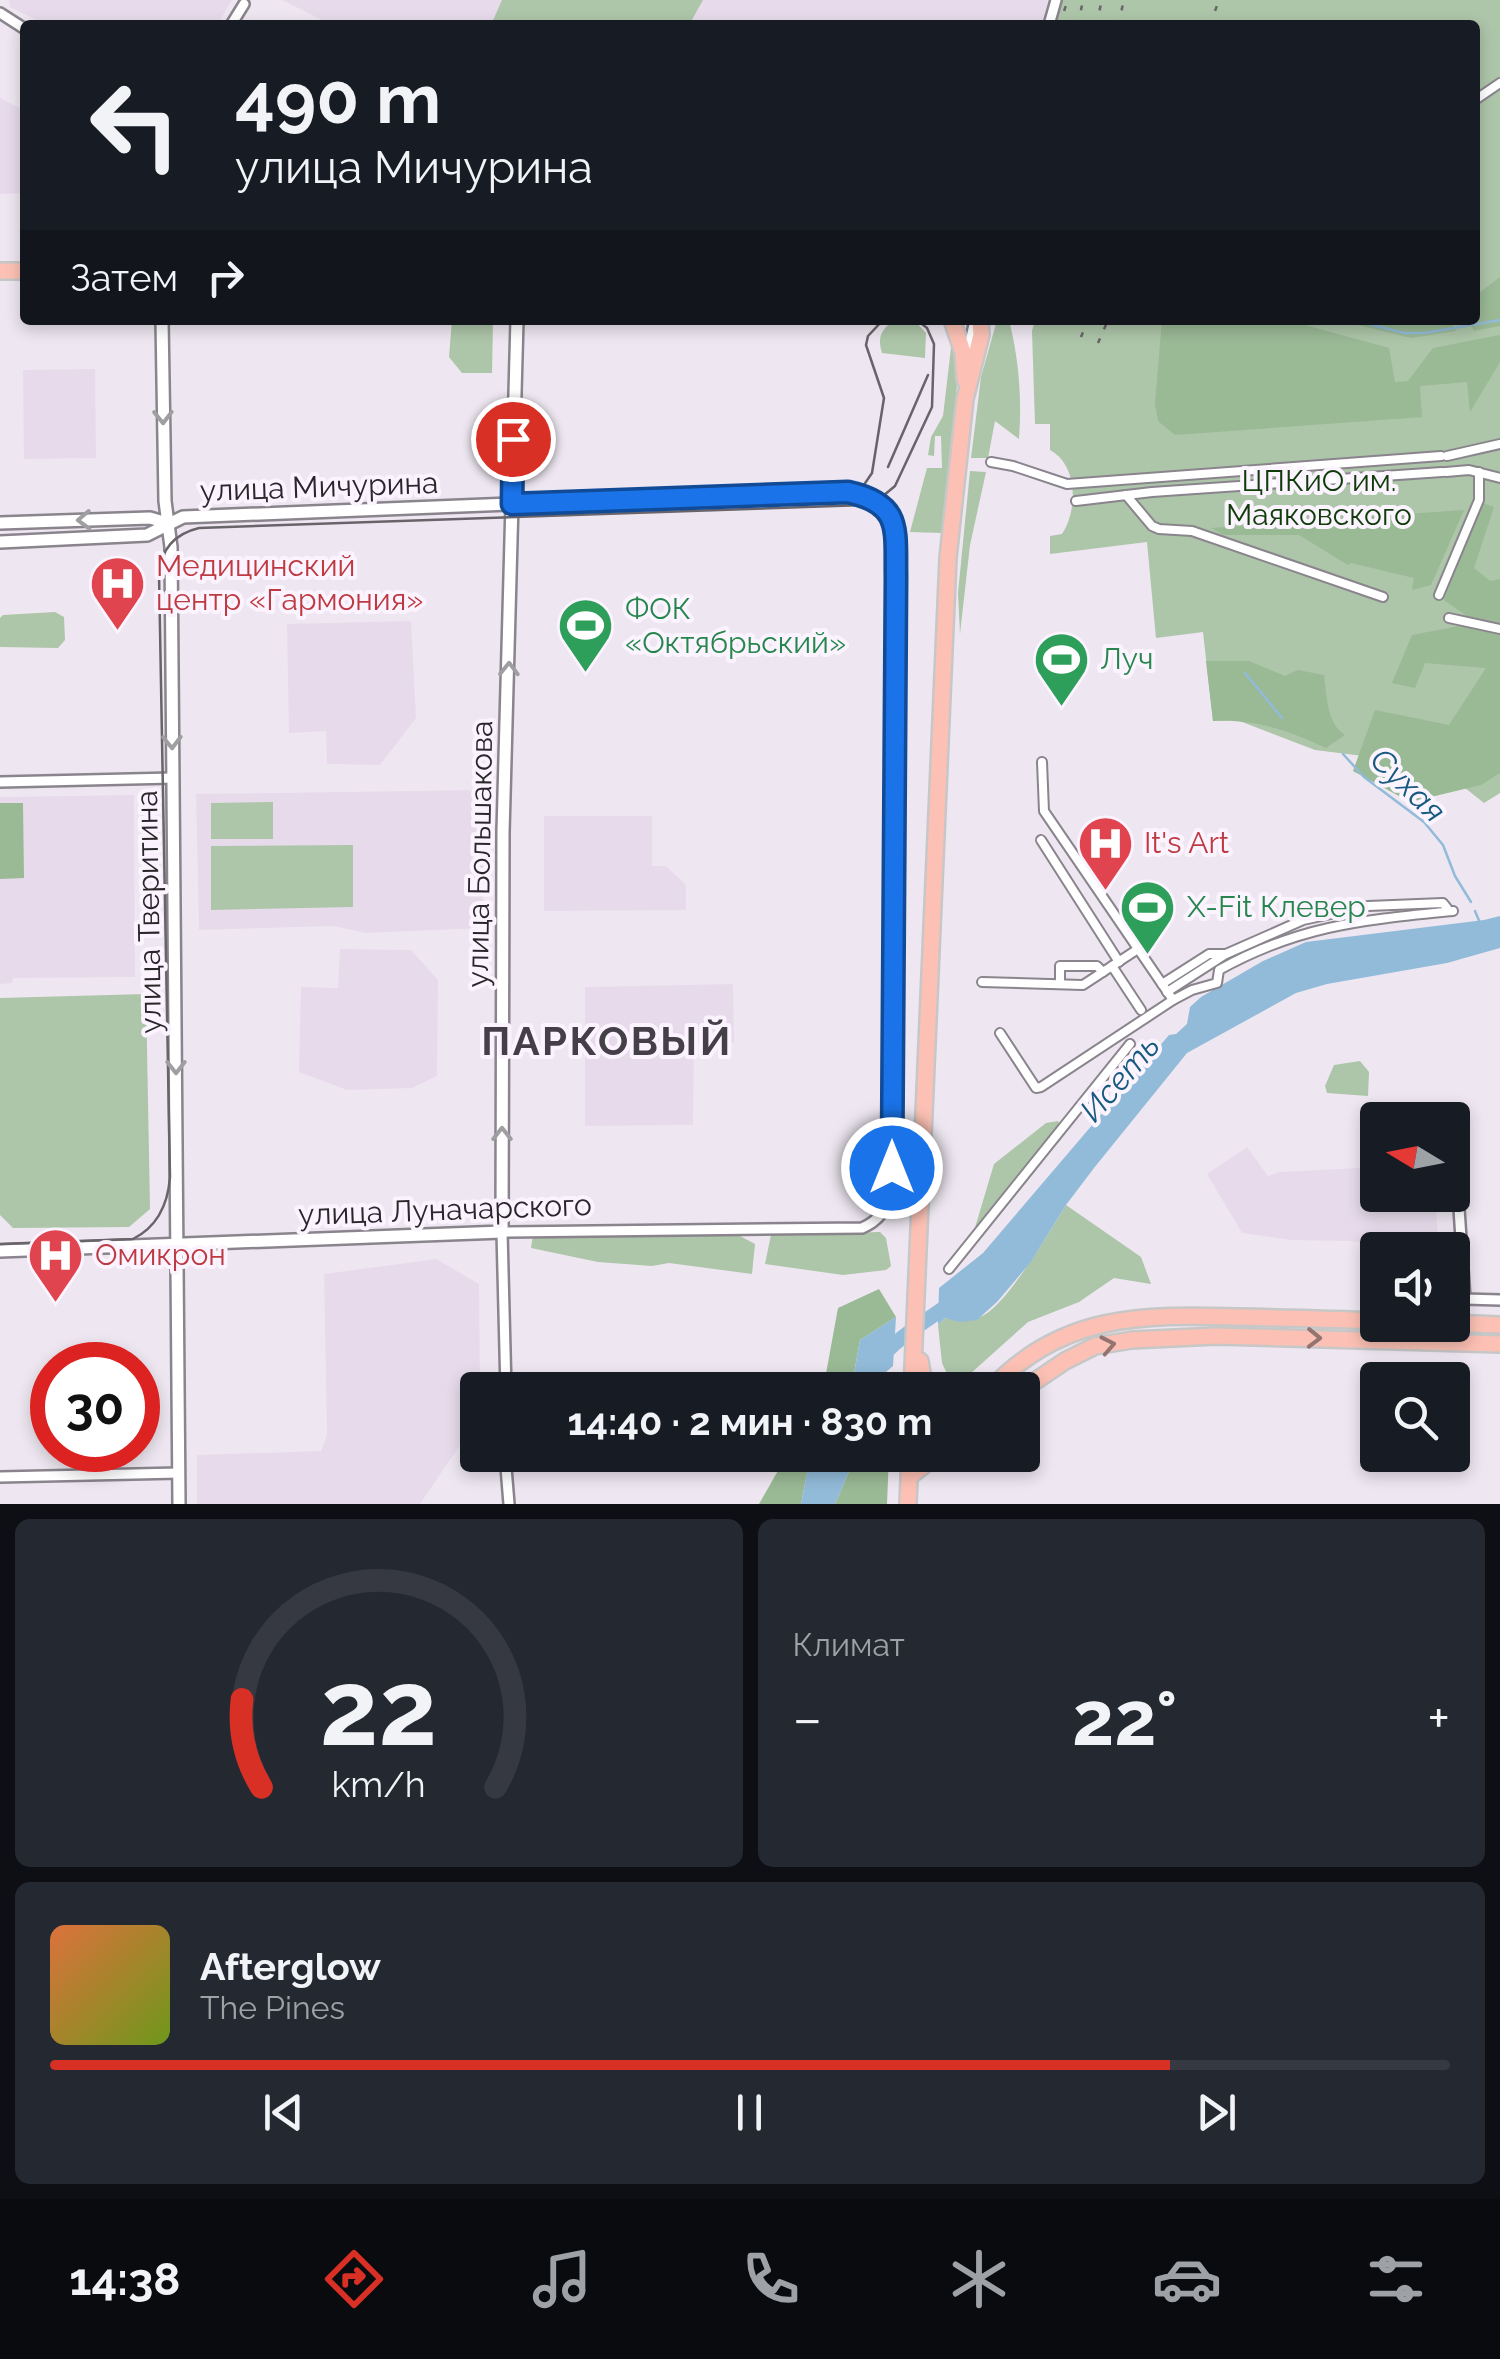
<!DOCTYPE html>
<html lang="ru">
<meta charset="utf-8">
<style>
:root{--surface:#171b24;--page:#242831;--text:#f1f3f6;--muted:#9ea1a6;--line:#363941;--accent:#d93025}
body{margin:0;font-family:Raleway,sans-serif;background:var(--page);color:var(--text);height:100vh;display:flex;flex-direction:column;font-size:38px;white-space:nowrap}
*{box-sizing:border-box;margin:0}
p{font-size:32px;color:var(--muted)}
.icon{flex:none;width:55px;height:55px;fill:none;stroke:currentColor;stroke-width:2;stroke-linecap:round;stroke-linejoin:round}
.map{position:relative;height:1504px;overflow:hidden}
.panel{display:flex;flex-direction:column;gap:15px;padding:15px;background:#0d0f14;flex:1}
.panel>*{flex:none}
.top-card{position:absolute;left:20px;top:20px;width:1460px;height:305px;border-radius:10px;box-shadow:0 5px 15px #0003;background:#171b24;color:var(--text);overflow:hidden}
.needle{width:65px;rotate:280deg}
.buttons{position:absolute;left:1360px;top:1102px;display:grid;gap:20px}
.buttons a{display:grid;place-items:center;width:110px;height:110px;border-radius:10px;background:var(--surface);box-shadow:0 5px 15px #0003;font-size:50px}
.speed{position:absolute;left:30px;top:1342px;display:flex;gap:20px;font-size:50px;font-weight:700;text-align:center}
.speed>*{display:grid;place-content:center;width:130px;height:130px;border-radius:50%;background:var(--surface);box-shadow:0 5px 15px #0003;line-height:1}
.speed .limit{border:15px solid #d22;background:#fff;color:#111}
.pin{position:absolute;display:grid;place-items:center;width:85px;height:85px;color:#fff;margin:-42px;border:5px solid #fff;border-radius:50%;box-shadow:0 2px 10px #0007}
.me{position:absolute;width:110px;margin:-55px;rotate:0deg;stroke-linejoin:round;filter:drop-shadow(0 0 8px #0008)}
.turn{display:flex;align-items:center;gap:35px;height:210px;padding:0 50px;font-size:45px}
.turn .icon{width:130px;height:130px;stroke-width:2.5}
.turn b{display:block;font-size:70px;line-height:85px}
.then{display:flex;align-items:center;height:95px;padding:0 50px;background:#0003;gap:20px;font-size:38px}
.big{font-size:75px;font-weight:700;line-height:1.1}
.panel .card{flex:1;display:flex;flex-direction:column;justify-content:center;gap:15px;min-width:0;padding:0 35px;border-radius:15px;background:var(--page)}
.panel .dial{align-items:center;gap:0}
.dial svg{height:260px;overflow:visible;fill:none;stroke:var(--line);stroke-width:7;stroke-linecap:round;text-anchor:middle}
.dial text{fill:var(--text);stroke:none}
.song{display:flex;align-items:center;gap:30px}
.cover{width:120px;height:120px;border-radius:15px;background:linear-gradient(135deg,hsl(20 70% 55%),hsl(80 70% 35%))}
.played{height:10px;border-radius:5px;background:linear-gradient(90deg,var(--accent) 80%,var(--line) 80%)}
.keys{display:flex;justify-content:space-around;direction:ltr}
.heat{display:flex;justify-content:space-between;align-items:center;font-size:55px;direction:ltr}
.panel .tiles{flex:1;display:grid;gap:15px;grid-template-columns:1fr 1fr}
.card:last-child{grid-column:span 2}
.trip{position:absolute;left:460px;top:1372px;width:580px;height:100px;border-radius:10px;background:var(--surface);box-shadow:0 5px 15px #0003;font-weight:700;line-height:100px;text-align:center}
.menu{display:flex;height:160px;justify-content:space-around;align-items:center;background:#090b0e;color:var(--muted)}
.menu .icon{width:70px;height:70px}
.menu .current{color:var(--accent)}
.menu b{font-size:45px;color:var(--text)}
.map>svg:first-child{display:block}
.built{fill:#e7dbeb}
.green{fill:#adc5a9}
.forest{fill:#9ab995}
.water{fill:#92bbd9}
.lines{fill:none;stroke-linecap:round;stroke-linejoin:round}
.stream{stroke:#92bbd9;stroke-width:2.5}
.river{stroke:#92bbd9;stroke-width:15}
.pedestrian-casing{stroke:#8a848d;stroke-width:12}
.minor-casing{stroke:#8a848d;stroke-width:14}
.tertiary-casing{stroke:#8a848d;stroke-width:16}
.primary-casing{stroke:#c8c7c8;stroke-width:20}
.pedestrian{stroke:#fff;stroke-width:8}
.minor{stroke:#fff;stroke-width:9}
.tertiary{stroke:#fff;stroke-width:11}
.primary{stroke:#fcc1b4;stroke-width:15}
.tram{stroke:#686469;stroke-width:2.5}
.rail{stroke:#686469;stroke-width:2.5;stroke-dasharray:5 10;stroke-linecap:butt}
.oneway{stroke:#9f9ea0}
.oneway2{stroke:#937470}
.route-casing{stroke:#114b97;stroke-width:25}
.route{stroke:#1a73e8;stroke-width:18}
.labels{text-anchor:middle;stroke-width:8;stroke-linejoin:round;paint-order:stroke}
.park-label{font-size:30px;fill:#0f3c09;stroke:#fbf4fe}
.street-label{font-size:30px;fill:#2a272b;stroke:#fbf4fe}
.health-label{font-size:30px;fill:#be3a42;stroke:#fbf4fe;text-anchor:start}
.leisure-label{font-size:30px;fill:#27864d;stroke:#fbf4fe;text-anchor:start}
.water-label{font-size:32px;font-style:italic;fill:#175a81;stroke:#fbf4fe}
.district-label{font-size:40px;font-weight:bold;letter-spacing:2.5px;fill:#453f48;stroke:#fbf4fe}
</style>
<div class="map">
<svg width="1500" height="1504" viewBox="0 0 1500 1504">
<rect width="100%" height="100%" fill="#eee7f1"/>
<g class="built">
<path d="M 9,0 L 232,0 L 217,25 L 46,25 L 10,7 Z"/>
<path d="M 282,0 L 1048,0 L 1042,25 L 340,25 L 330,20 L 328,23 Z"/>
<path d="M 0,98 L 25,111 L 25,193 L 0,194 Z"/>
<path d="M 95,369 L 96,458 L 24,459 L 23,370 Z"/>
<path d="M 411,621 L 416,718 L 380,765 L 327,764 L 326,731 L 289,733 L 287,624 Z"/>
<path d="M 483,790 L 483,928 L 365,933 L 334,926 L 199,930 L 196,794 Z"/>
<path d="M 134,795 L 135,977 L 13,978 L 12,983 L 0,984 L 0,797 Z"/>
<path d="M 544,816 L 652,816 L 652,866 L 666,866 L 686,885 L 686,910 L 544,911 Z"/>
<path d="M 340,949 L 411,950 L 438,980 L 437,1076 L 412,1088 L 347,1090 L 299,1072 L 301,987 L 338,988 Z"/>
<path d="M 733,984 L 734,1042 L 694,1045 L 693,1125 L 585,1126 L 585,987 Z"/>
<path d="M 1247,1147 L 1268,1176 L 1279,1172 L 1377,1167 L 1378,1195 L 1435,1195 L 1439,1250 L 1348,1241 L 1292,1240 L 1242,1233 L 1207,1174 Z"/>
<path d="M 436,1259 L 479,1284 L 480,1390 L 478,1390 L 477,1420 L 420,1504 L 197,1504 L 197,1455 L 321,1451 L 327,1435 L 324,1274 Z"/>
</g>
<g class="green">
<path d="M 502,0 L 703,0 L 689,25 L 491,25 Z"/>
<path d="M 1060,0 L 1500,0 L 1500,793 L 1484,803 L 1436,765 L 1315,750 L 1237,720 L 1213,721 L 1203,632 L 1156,638 L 1147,542 L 1050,554 L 1050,536 L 1062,534 C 1078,510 1078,465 1050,450 L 1050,424 L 1035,424 L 1032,331 L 1035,320 L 1475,320 L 1475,25 L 1052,25 Z"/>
<path d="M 452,320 L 493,320 L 492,373 L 462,373 L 449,357 Z"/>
<path d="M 895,320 L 914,320 L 926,333 L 925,358 L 882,353 C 877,337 881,329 895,320 Z"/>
<path d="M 997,320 L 1009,320 C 1019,360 1022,398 1019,439 L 995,421 L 988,458 L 971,458 L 981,377 Z"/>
<path d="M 953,331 L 959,366 L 942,533 L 910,532 L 927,468 L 942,468 L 941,436 L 935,436 L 934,456 L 928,455 L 931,437 L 943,416 Z"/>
<path d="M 970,471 L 986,472 L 970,545 L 960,634 L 958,593 Z"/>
<path d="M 55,612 L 64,617 L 65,640 L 58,648 L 0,647 L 0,618 L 3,615 Z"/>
<path d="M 273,802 L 273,839 L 211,839 L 211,803 Z"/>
<path d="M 353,845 L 353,907 L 211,910 L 211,846 Z"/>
<path d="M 146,994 L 150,1209 L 129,1227 L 13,1228 L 0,1215 L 0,998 Z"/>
<path d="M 1360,1061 L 1369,1072 L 1368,1096 L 1327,1093 L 1325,1086 L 1334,1065 Z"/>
<path d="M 1058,1121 L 1060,1125 L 974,1231 L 994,1164 L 1046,1123 Z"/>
<path d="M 1066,1205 L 1141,1257 L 1151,1284 L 1114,1278 L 1079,1302 L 1028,1322 L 970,1374 L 950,1380 L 942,1363 L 938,1325 L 945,1318 C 959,1321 971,1323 984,1315 C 1009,1301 1050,1231 1066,1205 Z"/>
<path d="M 880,1232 L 886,1238 L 891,1266 L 886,1270 L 843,1275 L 765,1264 L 771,1235 Z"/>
<path d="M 533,1235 L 740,1236 L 755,1244 L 752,1274 L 669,1263 L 652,1266 L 598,1262 L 531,1248 Z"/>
</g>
<g class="forest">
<path d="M 1500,277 L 1500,326 L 1474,331 L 1468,320 L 1475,320 L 1475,296 Z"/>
<path d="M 1162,320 L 1287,320 L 1389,348 L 1395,382 L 1408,381 L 1433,348 L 1500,335 L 1500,362 L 1470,412 L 1467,382 L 1420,386 L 1422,417 L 1175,435 L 1158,421 L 1155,404 Z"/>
<path d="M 1338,320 L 1450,320 L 1456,331 L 1411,338 Z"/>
<path d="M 1482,503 L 1494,507 L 1474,568 L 1490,581 L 1500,579 L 1500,622 L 1467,616 L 1444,600 Z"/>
<path d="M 1464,510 L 1431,585 L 1412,590 L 1414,578 L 1351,563 L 1348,565 L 1299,535 L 1224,535 L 1211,528 Z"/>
<path d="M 1459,626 L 1500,634 L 1500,773 L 1481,785 L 1410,802 L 1353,771 L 1375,710 L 1449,725 L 1486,668 L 1425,663 L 1415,688 L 1392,683 L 1412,635 Z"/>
<path d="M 1206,661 L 1249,661 L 1285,676 L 1298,670 L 1324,675 C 1327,695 1326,723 1345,735 L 1326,748 C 1288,730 1256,719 1213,721 Z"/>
<path d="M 0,803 L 23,803 L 24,878 L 0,879 Z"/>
<path d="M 879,1289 L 896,1317 L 860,1340 L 851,1390 L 823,1390 L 838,1308 Z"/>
<path d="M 787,1455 L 815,1455 L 808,1468 L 801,1504 L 759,1504 Z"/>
<path d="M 856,1455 L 889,1455 L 887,1504 L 835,1504 Z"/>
</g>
<g class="water">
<path d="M 1500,916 L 1500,948 L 1447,963 L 1327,984 L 1296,993 L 1187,1053 L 1094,1168 L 1066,1205 L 1030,1263 L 997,1302 L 977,1320 L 960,1322 L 945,1318 L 938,1325 L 939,1288 L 983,1253 L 1169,1035 L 1176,1034 L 1187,1024 L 1190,1007 L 1201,997 L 1263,961 L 1306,942 L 1484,920 Z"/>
<path d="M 896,1317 L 893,1366 L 874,1382 L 870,1390 L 851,1390 L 860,1340 Z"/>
<path d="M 815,1455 L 856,1455 L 835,1504 L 801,1504 L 808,1468 Z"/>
</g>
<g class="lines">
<g class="stream">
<path d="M 1353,320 L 1404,333 L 1425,333 L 1500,320"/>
<path d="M 1245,673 L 1282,718"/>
<path d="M 1343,754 L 1364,777 L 1424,822 L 1443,845 L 1455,876 L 1471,902"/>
<path d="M 1475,911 L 1480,923"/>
</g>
<path class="river" d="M 862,1390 C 875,1348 920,1326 954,1301"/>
<defs>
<g id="pedestrian">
<path d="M 1475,100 L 1500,83"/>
<path d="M 1447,456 L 1500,444"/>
<path d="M 991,462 L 1013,466 L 1067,484 L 1441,456"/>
<path d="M 1446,472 L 1469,470 L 1500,478"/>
<path d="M 1126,495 L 1152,526 L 1159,529 L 1192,531 L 1383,597"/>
<path d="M 1076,501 L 1152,492 L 1442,472"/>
<path d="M 1439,595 L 1479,500 L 1479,472"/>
<path d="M 1449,618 L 1500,629"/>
<path d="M 1042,762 L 1044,811 L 1173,1000"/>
<path d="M 1041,840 L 1119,962"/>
<path d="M 1112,966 L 1141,1010"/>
<path d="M 982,982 L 1083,985 L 1138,949"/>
<path d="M 1060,984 L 1060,966 L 1097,966 L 1103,972"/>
<path d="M 1162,984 L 1209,954 L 1226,954 L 1303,920 L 1368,906 L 1443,903 L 1447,908"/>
<path d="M 1167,992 L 1226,954"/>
<path d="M 1000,1033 L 1036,1088 L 1041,1087 L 1173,1000 L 1192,990 L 1217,983 L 1219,970 C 1300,925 1363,920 1453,911"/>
<path d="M 949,1269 L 1130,1044"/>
</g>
<g id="minor">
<path d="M 0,13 L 25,29"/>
<path d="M 231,25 L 244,4"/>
<path d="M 1049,25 L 1056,0"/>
<path d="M 967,356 L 975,320"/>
<path d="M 0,782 L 173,778"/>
<path d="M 1455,1148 L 1465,1299 L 1500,1300"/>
<path d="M 506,1390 L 502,1232 L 862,1228 C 879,1221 888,1208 892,1190 C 892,971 898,753 896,534 C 888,503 880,499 848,493 L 512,504"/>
<path d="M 505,1455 L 509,1504"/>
<path d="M 0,1477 L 179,1473"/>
</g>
<g id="tertiary">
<path d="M 162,320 L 165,501 L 171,547 L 179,1504"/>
<path d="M 0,523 L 150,518 L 167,523"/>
<path d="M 0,542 L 147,535 L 183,517 L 512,504"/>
<path d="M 0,1251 L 502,1232 L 503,832 L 517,320"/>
</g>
<g id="primary">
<path d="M 0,271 L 25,271"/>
<path d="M 952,320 L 963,352 L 965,380"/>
<path d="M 1452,1323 L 1500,1325"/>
<path d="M 920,1361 L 925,1390"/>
<path d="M 912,1390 L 948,558 L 965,399 L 981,335 L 980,320"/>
<path d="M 990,1390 C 1060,1314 1143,1314 1239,1317 C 1285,1318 1331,1319 1378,1321"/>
<path d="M 1022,1390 L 1065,1361 L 1095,1346 L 1132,1340 L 1216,1336 L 1500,1344"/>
<path d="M 909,1477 L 937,1455"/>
<path d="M 908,1504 L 910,1455"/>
</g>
</defs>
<use href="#pedestrian" class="pedestrian-casing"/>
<use href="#minor" class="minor-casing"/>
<use href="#tertiary" class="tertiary-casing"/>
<use href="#primary" class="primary-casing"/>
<use href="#pedestrian" class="pedestrian"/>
<use href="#minor" class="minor"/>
<use href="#tertiary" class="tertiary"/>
<use href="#primary" class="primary"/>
<g class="tram">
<path d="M 888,467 L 928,375"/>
<path d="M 837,500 L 859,492 L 872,473 L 884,398 L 866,345 L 868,336 L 883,320"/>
<path d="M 0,1244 L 133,1239 C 159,1226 168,1203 170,1177 L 159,574 C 161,549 174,534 199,528 L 865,505 L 877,501 L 895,486 L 932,407 L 934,344 L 927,328 L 917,320"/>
</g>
<g class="rail">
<path d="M 1059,25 L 1068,0"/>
<path d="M 1078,25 L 1083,0"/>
<path d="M 1096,25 L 1102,0"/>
<path d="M 1118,25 L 1124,0"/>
<path d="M 1210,25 L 1219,0"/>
<path d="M 1081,337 L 1088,320"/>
<path d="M 1098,343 L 1108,320"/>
</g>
</g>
<defs><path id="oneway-chevron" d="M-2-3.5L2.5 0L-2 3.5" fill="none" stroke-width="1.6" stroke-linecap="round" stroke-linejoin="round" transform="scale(2.5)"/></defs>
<g class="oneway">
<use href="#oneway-chevron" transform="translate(163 417) rotate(89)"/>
<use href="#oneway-chevron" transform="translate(84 520) rotate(178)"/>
<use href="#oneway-chevron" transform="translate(509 669) rotate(-89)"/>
<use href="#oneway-chevron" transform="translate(172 742) rotate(89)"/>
<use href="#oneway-chevron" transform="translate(176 1067) rotate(90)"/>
<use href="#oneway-chevron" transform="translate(502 1134) rotate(-90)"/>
</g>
<g class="oneway2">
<use href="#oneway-chevron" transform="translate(1314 1338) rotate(1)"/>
<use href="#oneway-chevron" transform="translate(1108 1345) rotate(-11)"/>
</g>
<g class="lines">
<defs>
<path id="route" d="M 513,439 L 512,504 L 848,492 C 903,504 895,530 896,577 L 892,1168"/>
</defs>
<use href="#route" class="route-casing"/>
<use href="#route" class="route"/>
</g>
<defs>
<symbol id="hospital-pin" viewBox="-11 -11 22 30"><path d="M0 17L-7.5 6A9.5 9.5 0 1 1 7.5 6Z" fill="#e0444e" stroke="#fbf4fe"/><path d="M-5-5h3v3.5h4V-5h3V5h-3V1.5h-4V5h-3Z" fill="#fff"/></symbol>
<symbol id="stadium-pin" viewBox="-11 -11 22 30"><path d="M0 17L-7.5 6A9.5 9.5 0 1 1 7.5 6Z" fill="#2e9e5b" stroke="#fbf4fe"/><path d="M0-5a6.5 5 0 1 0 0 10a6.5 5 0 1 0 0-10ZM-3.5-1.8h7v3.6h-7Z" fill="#fff"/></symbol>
</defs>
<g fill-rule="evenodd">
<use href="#hospital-pin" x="86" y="552" width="63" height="86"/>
<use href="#stadium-pin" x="554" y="594" width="63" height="86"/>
<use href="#stadium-pin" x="1030" y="628" width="63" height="86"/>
<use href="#hospital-pin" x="1074" y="812" width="63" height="86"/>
<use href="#stadium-pin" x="1116" y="876" width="63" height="86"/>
<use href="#hospital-pin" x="24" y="1224" width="63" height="86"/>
</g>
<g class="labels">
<g class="park-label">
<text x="1319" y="491">ЦПКиО им.<tspan x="1319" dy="34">Маяковского</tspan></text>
</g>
<g class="street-label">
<text transform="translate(319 487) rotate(-2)" y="10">улица Мичурина</text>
<text transform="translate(480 854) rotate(-89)" y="10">улица Большакова</text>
<text transform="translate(149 912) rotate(-91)" y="10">улица Тверитина</text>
<text transform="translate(445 1210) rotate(-2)" y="10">улица Луначарского</text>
</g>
<g class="health-label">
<text x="156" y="576">Медицинский<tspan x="156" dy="34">центр «Гармония»</tspan></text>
<text x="1144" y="853">It's Art</text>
<text x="95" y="1265">Омикрон</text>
</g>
<g class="leisure-label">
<text x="625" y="619">ФОК<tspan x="625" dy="34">«Октябрьский»</tspan></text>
<text x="1100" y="669">Луч</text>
<text x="1187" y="917">X-Fit Клевер</text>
</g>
<g class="water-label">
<text transform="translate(1408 785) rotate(44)" y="11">Сухая</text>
<text transform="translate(1120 1078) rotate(-49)" y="11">Исеть</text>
</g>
<g class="district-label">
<text x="607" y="1055">ПАРКОВЫЙ</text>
</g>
</g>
</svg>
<div class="buttons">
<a><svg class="needle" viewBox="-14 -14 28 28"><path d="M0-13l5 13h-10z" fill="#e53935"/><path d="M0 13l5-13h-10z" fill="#9ea1a6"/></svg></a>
<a><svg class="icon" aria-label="sound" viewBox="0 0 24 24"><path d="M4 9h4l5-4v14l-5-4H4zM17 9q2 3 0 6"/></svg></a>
<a><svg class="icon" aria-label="search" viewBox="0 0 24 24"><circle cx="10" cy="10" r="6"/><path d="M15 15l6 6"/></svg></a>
</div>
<div class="speed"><div class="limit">30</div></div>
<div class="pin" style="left:513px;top:439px;background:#d93025"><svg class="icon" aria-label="arrive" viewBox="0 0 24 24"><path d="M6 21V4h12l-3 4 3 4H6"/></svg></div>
<svg class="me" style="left:892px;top:1168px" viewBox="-20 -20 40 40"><circle r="17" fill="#1a73e8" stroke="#fff" stroke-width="3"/><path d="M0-11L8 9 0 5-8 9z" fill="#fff"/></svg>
<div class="trip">14:40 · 2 мин · 830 m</div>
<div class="top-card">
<div class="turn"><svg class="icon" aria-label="left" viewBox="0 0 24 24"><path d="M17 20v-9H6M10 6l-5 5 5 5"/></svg><div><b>490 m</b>улица Мичурина</div></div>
<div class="then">Затем<svg class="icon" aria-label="right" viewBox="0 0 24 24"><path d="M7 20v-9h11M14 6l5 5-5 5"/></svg></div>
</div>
</div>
<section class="panel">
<div class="tiles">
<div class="card dial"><svg viewBox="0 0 100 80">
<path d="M14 69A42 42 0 1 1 86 69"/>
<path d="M14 69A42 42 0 0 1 8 42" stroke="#d93025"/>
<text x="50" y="56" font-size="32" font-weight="700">22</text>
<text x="50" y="72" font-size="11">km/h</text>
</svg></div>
<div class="card"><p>Климат</p>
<div class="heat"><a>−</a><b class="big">22°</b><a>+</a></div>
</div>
<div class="card">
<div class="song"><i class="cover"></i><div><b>Afterglow</b><p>The Pines</p></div></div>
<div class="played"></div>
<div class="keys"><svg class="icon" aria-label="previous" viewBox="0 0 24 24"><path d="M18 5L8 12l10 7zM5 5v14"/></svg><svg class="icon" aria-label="pause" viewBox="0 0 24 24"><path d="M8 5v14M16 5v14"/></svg><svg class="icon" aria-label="next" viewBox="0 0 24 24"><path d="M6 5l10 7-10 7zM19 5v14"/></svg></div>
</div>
</div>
</section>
<nav class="menu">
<b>14:38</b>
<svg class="icon current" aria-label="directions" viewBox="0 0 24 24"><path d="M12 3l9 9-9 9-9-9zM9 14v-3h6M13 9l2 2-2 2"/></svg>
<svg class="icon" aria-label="music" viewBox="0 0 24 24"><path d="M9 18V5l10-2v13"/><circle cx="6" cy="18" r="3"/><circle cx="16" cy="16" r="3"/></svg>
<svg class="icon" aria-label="phone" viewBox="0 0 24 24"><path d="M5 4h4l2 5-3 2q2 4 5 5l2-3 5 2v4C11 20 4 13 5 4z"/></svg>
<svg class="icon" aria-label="climate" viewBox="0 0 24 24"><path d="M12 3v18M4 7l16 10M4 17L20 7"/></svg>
<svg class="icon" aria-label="car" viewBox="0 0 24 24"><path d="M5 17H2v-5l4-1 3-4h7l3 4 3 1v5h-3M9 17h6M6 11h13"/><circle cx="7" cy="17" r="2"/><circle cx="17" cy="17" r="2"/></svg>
<svg class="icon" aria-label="filters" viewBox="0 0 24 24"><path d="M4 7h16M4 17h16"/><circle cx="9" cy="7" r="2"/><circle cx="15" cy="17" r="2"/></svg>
</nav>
